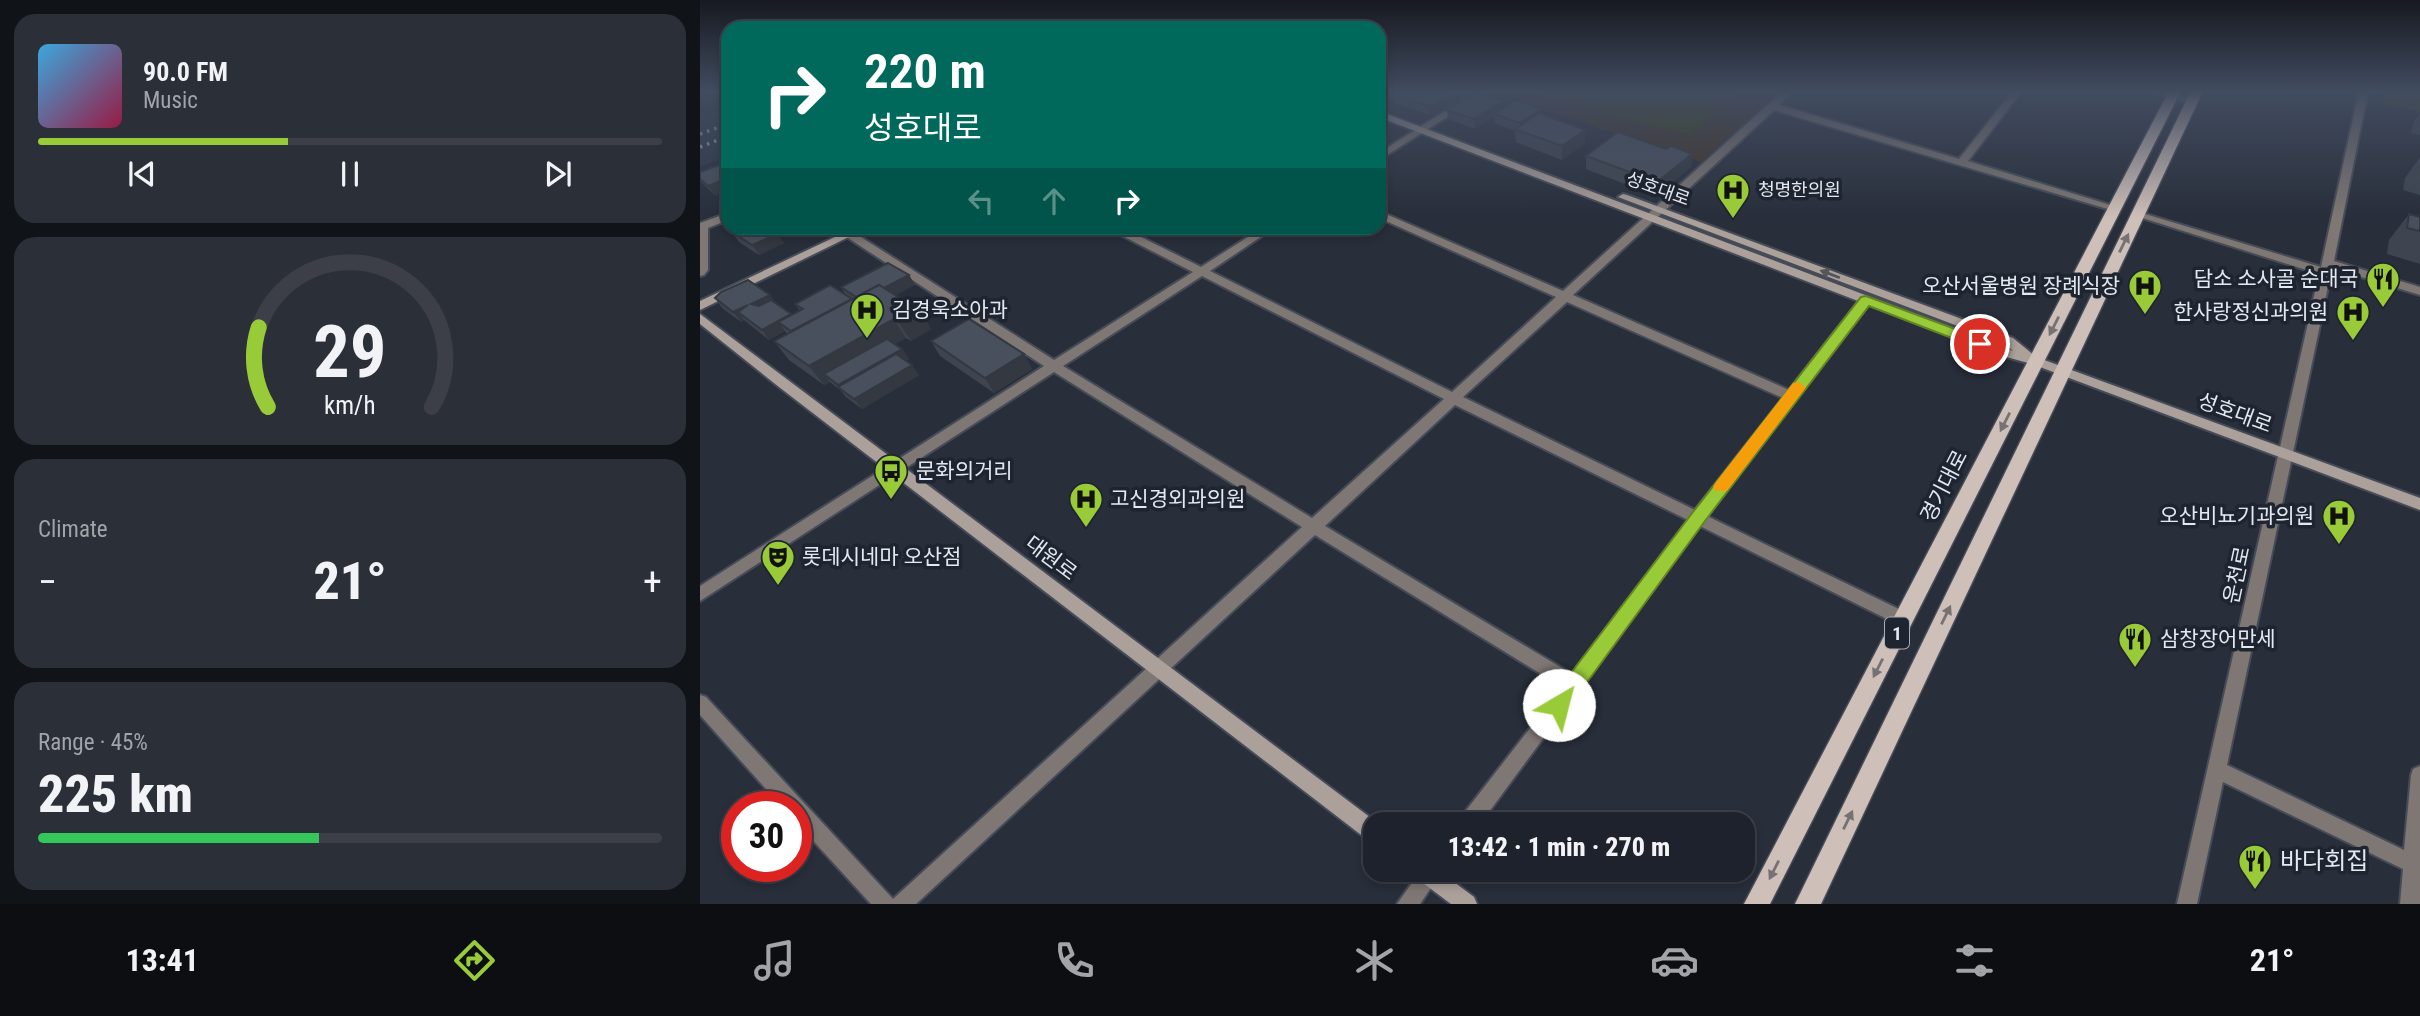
<!DOCTYPE html>
<meta charset="utf-8">
<style>
:root{--surface:#1e222c;--page:#2b2f38;--text:#f1f3f6;--muted:#a1a4a9;--line:#3c3f48;--accent:#98cb37}
body{margin:0;font-family:"Roboto Condensed","Noto Sans KR",sans-serif;background:var(--page);color:var(--text);height:100vh;display:flex;flex-direction:column;font-size:26px;white-space:nowrap}
*{box-sizing:border-box;margin:0}
p{font-size:23px;color:var(--muted)}
.icon{flex:none;width:38px;height:38px;fill:none;stroke:currentColor;stroke-width:2;stroke-linecap:round;stroke-linejoin:round}
.map{position:relative;flex:1;overflow:hidden}
.panel{display:flex;flex-direction:column;gap:14px;padding:14px;background:#101318;width:700px}
.panel>*{flex:none}
.top-card{position:absolute;left:21px;top:21px;width:665px;height:214px;border-radius:21px;box-shadow:0 4px 10px #0003,0 0 0 2px var(--line);background:#00695c;color:#fff;overflow:hidden}
.speed{position:absolute;left:21px;top:791px;display:flex;gap:14px;font-size:35px;font-weight:700;text-align:center}
.speed>*{display:grid;place-content:center;width:91px;height:91px;border-radius:50%;background:var(--surface);box-shadow:0 4px 10px #0003,0 0 0 2px var(--line);line-height:1}
.speed .limit{border:10px solid #d22;background:#fff;color:#111}
.pin{position:absolute;display:grid;place-items:center;width:60px;height:60px;color:#fff;margin:-30px;border:4px solid #fff;border-radius:50%;box-shadow:0 2px 7px #0007}
.me{position:absolute;width:77px;margin:-38px;rotate:37deg;stroke-linejoin:round;filter:drop-shadow(0 0 5px #0008)}
.turn{display:flex;align-items:center;gap:24px;height:147px;padding:0 28px;font-size:32px}
.turn .icon{width:91px;height:91px;stroke-width:2.5}
.turn b{display:block;font-size:49px;line-height:60px}
.lanes{display:flex;align-items:center;height:66px;padding:0 28px;background:#0003;justify-content:center;gap:35px;direction:ltr}
.lanes .off{opacity:.35}
.big{font-size:52px;font-weight:800;line-height:1.1}
.panel .tile{flex:1;display:flex;flex-direction:column;justify-content:center;gap:10px;min-width:0;padding:0 24px;border-radius:21px;background:var(--page)}
.panel .dial{align-items:center;gap:0}
.dial svg{height:182px;overflow:visible;fill:none;stroke:var(--line);stroke-width:7;stroke-linecap:round;text-anchor:middle}
.dial text{fill:var(--text);stroke:none}
.song{display:flex;align-items:center;gap:21px}
.cover{width:84px;height:84px;border-radius:10px;background:linear-gradient(135deg,hsl(200 70% 55%),hsl(340 70% 35%))}
.played{height:7px;border-radius:4px;background:linear-gradient(90deg,var(--accent) 40%,var(--line) 40%)}
.keys{display:flex;justify-content:space-around;direction:ltr}
.heat{display:flex;justify-content:space-between;align-items:center;font-size:38px;direction:ltr}
.charge{height:10px;border-radius:5px;background:linear-gradient(90deg,#34c759 45%,var(--line) 0)}
.trip{position:absolute;left:663px;top:812px;width:392px;height:70px;border-radius:21px;background:var(--surface);box-shadow:0 4px 10px #0003,0 0 0 2px var(--line);font-weight:800;line-height:70px;text-align:center}
.tabs{display:flex;height:112px;justify-content:space-around;align-items:center;background:#0c0e12;color:var(--muted)}
.tabs .icon{width:49px;height:49px}
.tabs .current{color:var(--accent)}
.tabs b{font-size:32px;color:var(--text)}
main{display:flex;flex:1;min-height:0}
.map>svg:first-child{display:block}
.built{fill:#2e3748}
.education{fill:#403325}
.green{fill:#3b410f}
.lines{fill:none;stroke-linecap:round;stroke-linejoin:round}
.street-casing{stroke:#464c57;stroke-width:4}
.secondary-casing{stroke:#464c57;stroke-width:4}
.primary-casing{stroke:#464c57;stroke-width:3}
.street{fill:#7e7773;fill-rule:evenodd}
.secondary{fill:#aba09a;fill-rule:evenodd}
.primary{fill:#cebfb8;fill-rule:evenodd}
.rail{stroke:#9fa3ad;stroke-width:3.5;stroke-dasharray:2.5 5;stroke-linecap:butt}
.wall{fill:#3f4550}
.shaded-wall{fill:#333841}
.building{fill:#49505d;stroke:#333841;stroke-width:2}
.oneway{fill:#767274}
.oneway2{fill:#56565a}
.route{fill:#98cb37;stroke:#638424;stroke-width:2}
.slow{fill:#f59e0b}
.labels{text-anchor:middle;stroke-width:7;stroke-linejoin:round;paint-order:stroke}
.far-street-label{font-size:18px;fill:#e4e8f0;stroke:#1e2430}
.far-poi-label{font-size:18px;fill:#e4e8f0;stroke:#1e2430;text-anchor:start}
.shield{fill:#1e2430;stroke:#a9adb6;stroke-width:2}
.shield-label{font-size:19px;font-weight:bold;fill:#e4e8f0}
.poi-label{font-size:21px;fill:#e4e8f0;stroke:#1e2430;text-anchor:start}
.street-label{font-size:21px;fill:#e4e8f0;stroke:#1e2430}
.near-poi-label{font-size:24px;fill:#e4e8f0;stroke:#1e2430;text-anchor:start}
</style>
<main>
<section class="panel">
<div class="tile">
<div class="song"><i class="cover"></i><div><b>90.0 FM</b><p>Music</p></div></div>
<div class="played"></div>
<div class="keys"><svg class="icon" aria-label="previous" viewBox="0 0 24 24"><path d="M18 5L8 12l10 7zM5 5v14"/></svg><svg class="icon" aria-label="pause" viewBox="0 0 24 24"><path d="M8 5v14M16 5v14"/></svg><svg class="icon" aria-label="next" viewBox="0 0 24 24"><path d="M6 5l10 7-10 7zM19 5v14"/></svg></div>
</div>
<div class="tile dial"><svg viewBox="0 0 100 80">
<path d="M14 69A42 42 0 1 1 86 69"/>
<path d="M14 69A42 42 0 0 1 10 34" stroke="#98cb37"/>
<text x="50" y="56" font-size="32" font-weight="700">29</text>
<text x="50" y="72" font-size="11">km/h</text>
</svg></div>
<div class="tile"><p>Climate</p>
<div class="heat"><a>−</a><b class="big">21°</b><a>+</a></div>
</div>
<div class="tile"><p>Range · 45%</p><b class="big">225 km</b><div class="charge"></div></div>
</section>
<div class="map">
<svg width="1720" height="904" viewBox="0 0 1720 904">
<rect width="100%" height="100%" fill="#282e3a"/>
<path class="built" d="M 28,108 L 28,156 L 0,167 L 0,117 Z"/>
<path class="education" d="M 790,92 L 790,91 L 1080,91 L 1001,162 Z"/>
<g class="green">
<path d="M 830,91 L 1042,91 L 990,136 L 827,93 Z"/>
<path d="M 1685,91 L 1720,91 L 1720,112 L 1682,103 Z"/>
</g>
<g class="lines">
<defs>
<g id="street">
<path d="M 777,91 L 788,91 L 679,160 L 679,153 Z"/>
<path d="M 1083,91 L 1093,91 L 1079,105 L 1259,159 L 1313,91 L 1322,91 L 1268,161 L 1420,208 L 1415,211 L 1411,210 L 1074,110 L 873,295 L 1089,390 L 1162,297 L 1170,297 L 1170,303 L 1007,516 L 1209,614 L 1211,619 L 1209,624 L 1203,626 L 1197,624 L 1000,526 L 780,824 L 759,824 L 761,817 L 862,687 L 615,535 L 216,904 L 171,904 L 96,822 L 96,807 L 82,807 L 0,715 L 0,695 L 6,697 L 193,899 L 602,527 L 354,372 L 0,601 L 0,586 L 344,366 L 145,236 L 145,232 L 153,232 L 354,360 L 493,272 L 411,230 L 410,228 L 423,228 L 501,267 L 562,228 L 574,228 L 510,271 L 752,392 L 856,297 L 679,218 L 679,211 L 863,291 ZM 502,276 L 744,399 L 612,518 L 363,366 ZM 867,302 L 1083,398 L 995,510 L 763,397 ZM 755,405 L 988,520 L 872,674 L 625,526 Z"/>
<path d="M 1452,91 L 1467,91 L 1498,101 L 1493,104 Z"/>
<path d="M 1659,91 L 1668,91 L 1634,261 L 1720,287 L 1720,295 L 1632,268 L 1527,765 L 1704,850 L 1711,775 L 1713,769 L 1720,766 L 1720,904 L 1700,904 L 1703,869 L 1523,782 L 1497,904 L 1477,904 L 1619,274 L 1433,215 L 1438,212 L 1442,213 L 1621,267 Z"/>
<path d="M 28,213 L 28,220 L 8,228 L 8,270 L 4,275 L 0,276 L 0,223 Z"/>
<path d="M 721,870 L 743,870 L 720,904 L 697,904 Z"/>
</g>
<g id="secondary">
<path d="M 679,111 L 1313,351 L 1305,344 L 918,197 L 923,194 L 927,195 L 1313,338 L 1336,357 L 1720,498 L 1720,510 L 1332,364 L 1299,355 L 679,117 Z"/>
<path d="M 154,228 L 167,228 L 0,310 L 0,301 Z"/>
<path d="M 0,314 L 679,824 L 676,824 L 676,843 L 669,841 L 79,387 L 0,324 Z"/>
<path d="M 712,870 L 738,870 L 774,897 L 777,904 L 751,904 L 715,877 Z"/>
</g>
<g id="primary">
<path d="M 1469,91 L 1481,91 L 1070,904 L 1044,904 Z"/>
<path d="M 1491,91 L 1503,91 L 1121,904 L 1095,904 Z"/>
</g>
</defs>
<use href="#street" class="street-casing"/>
<use href="#secondary" class="secondary-casing"/>
<use href="#primary" class="primary-casing"/>
<use href="#street" class="street"/>
<use href="#secondary" class="secondary"/>
<use href="#primary" class="primary"/>
<g class="rail">
<path d="M 0,134 L 28,124"/>
<path d="M 0,147 L 28,136"/>
</g>
</g>
<g class="wall">
<path d="M 679,91 L 726,91 L 734,94 L 741,93 L 741,91 L 770,91 L 771,93 L 754,103 L 750,101 L 750,105 L 736,114 L 729,115 L 695,103 L 695,101 L 694,102 L 679,97 Z"/>
<path d="M 803,101 L 803,109 L 841,114 L 885,143 L 862,160 L 816,142 L 815,131 L 795,123 L 794,116 L 775,129 L 748,119 L 747,110 Z"/>
<path d="M 1720,113 L 1720,135 L 1711,133 L 1713,123 Z"/>
<path d="M 966,149 L 992,154 L 991,167 L 956,196 L 886,169 L 886,156 Z"/>
<path d="M 1720,157 L 1720,195 L 1703,190 L 1705,178 Z"/>
<path d="M 28,162 L 28,195 L 25,192 L 15,195 L 0,181 L 0,172 Z"/>
<path d="M 1709,214 L 1720,217 L 1720,264 L 1687,254 L 1689,240 Z"/>
<path d="M 32,232 L 77,234 L 84,243 L 59,255 L 39,242 Z"/>
<path d="M 209,275 L 215,285 L 195,295 L 219,310 L 231,329 L 211,341 L 206,338 L 195,344 L 202,349 L 209,359 L 206,360 L 219,375 L 162,409 L 146,397 L 141,391 L 130,382 L 124,385 L 89,360 L 74,341 L 87,334 L 85,331 L 69,340 L 44,320 L 41,322 L 22,308 L 15,298 L 76,303 L 92,315 L 100,311 L 95,304 L 146,296 L 141,287 Z"/>
<path d="M 231,341 L 324,354 L 332,369 L 294,393 L 240,356 Z"/>
</g>
<g class="shaded-wall">
<path d="M 757,91 L 770,91 L 771,93 L 754,103 L 753,94 Z"/>
<path d="M 750,96 L 750,105 L 736,114 L 729,115 L 728,106 Z"/>
<path d="M 803,101 L 803,110 L 794,114 L 794,116 L 775,129 L 774,119 Z"/>
<path d="M 841,109 L 841,118 L 820,130 L 820,123 Z"/>
<path d="M 885,130 L 885,143 L 862,160 L 862,146 Z"/>
<path d="M 992,154 L 991,167 L 956,196 L 957,182 Z"/>
<path d="M 28,178 L 28,190 L 19,184 L 25,192 L 15,195 L 8,186 Z"/>
<path d="M 77,234 L 84,243 L 59,255 L 52,245 Z"/>
<path d="M 209,275 L 215,285 L 180,304 L 171,295 Z"/>
<path d="M 70,295 L 77,304 L 59,313 L 51,304 Z"/>
<path d="M 48,305 L 38,312 L 44,320 L 41,322 L 33,312 Z"/>
<path d="M 219,310 L 231,329 L 211,341 L 198,322 Z"/>
<path d="M 91,314 L 99,323 L 78,322 L 85,331 L 69,340 L 62,330 Z"/>
<path d="M 194,319 L 206,338 L 132,380 L 124,374 L 130,382 L 124,385 L 109,366 Z"/>
<path d="M 202,349 L 209,359 L 147,394 L 143,391 L 138,385 Z"/>
<path d="M 324,354 L 332,369 L 294,393 L 285,378 Z"/>
<path d="M 212,365 L 219,375 L 162,409 L 154,399 Z"/>
</g>
<g class="building">
<path d="M 699,91 L 726,91 L 734,94 L 739,92 L 750,96 L 735,105 L 728,106 L 694,94 Z"/>
<path d="M 776,92 L 803,101 L 774,119 L 747,110 Z"/>
<path d="M 816,100 L 841,109 L 820,123 L 794,114 Z"/>
<path d="M 839,113 L 885,130 L 862,146 L 815,129 Z"/>
<path d="M 918,132 L 966,149 L 971,146 L 992,154 L 957,182 L 886,156 Z"/>
<path d="M 28,162 L 28,178 L 8,186 L 0,179 L 0,172 Z"/>
<path d="M 28,181 L 28,191 L 19,184 Z"/>
<path d="M 1709,214 L 1720,217 L 1720,231 L 1707,228 Z"/>
<path d="M 42,228 L 67,228 L 77,234 L 52,245 L 32,232 Z"/>
<path d="M 188,263 L 209,275 L 184,288 L 179,285 L 156,297 L 141,287 Z"/>
<path d="M 48,280 L 70,295 L 51,304 L 59,306 L 71,300 L 91,314 L 62,330 L 38,312 L 48,305 L 33,312 L 15,298 L 21,292 Z"/>
<path d="M 130,285 L 152,299 L 91,331 L 78,322 L 103,309 L 95,304 Z"/>
<path d="M 179,285 L 219,310 L 198,322 L 194,319 L 109,366 L 74,341 Z"/>
<path d="M 269,319 L 324,354 L 285,378 L 231,341 Z"/>
<path d="M 187,339 L 202,349 L 138,385 L 124,374 Z"/>
<path d="M 196,354 L 212,365 L 154,399 L 138,387 Z"/>
</g>
<defs><path id="oneway-solid" d="M-6-.8H1V-3.2L6.5 0L1 3.2V.8H-6Z" transform="scale(1.75)"/></defs>
<g class="oneway">
<use href="#oneway-solid" transform="translate(1424 243) rotate(-64)"/>
<use href="#oneway-solid" transform="translate(1354 326) rotate(117)"/>
<use href="#oneway-solid" transform="translate(1305 422) rotate(117)"/>
<use href="#oneway-solid" transform="translate(1246 615) rotate(-64)"/>
<use href="#oneway-solid" transform="translate(1178 668) rotate(117)"/>
<use href="#oneway-solid" transform="translate(1148 820) rotate(-64)"/>
<use href="#oneway-solid" transform="translate(1074 870) rotate(117)"/>
</g>
<use class="oneway2" href="#oneway-solid" transform="translate(1130 274) rotate(-159)"/>
<linearGradient id="sky" x2="0" y2="1"><stop stop-color="#161920"/><stop offset="0.42" stop-color="#424c60"/><stop offset="1" stop-color="#424c60" stop-opacity="0"/></linearGradient>
<rect width="1720" height="218" fill="url(#sky)"/>
<path class="route" d="M 1166,296 L 1285,340 L 1287,344 L 1285,347 L 1275,347 L 1169,306 L 1005,521 L 866,711 L 859,714 L 852,711 L 849,705 L 852,698 L 993,512 L 1161,297 Z"/>
<path class="slow" d="M 1098,382 L 1106,387 L 1104,390 L 1027,491 L 1016,491 L 1013,487 L 1016,482 L 1093,383 Z"/>
<defs>
<symbol id="hospital-pin" viewBox="-11 -11 22 30"><path d="M0 17L-7.5 6A9.5 9.5 0 1 1 7.5 6Z" fill="#98cb37" stroke="#1e2430"/><path d="M-5-5h3v3.5h4V-5h3V5h-3V1.5h-4V5h-3Z" fill="#111"/></symbol>
<symbol id="restaurant-pin" viewBox="-11 -11 22 30"><path d="M0 17L-7.5 6A9.5 9.5 0 1 1 7.5 6Z" fill="#98cb37" stroke="#1e2430"/><path d="M-5-6h1v4h1v-4h1v4h1v-4h1v5L-1.5 .5V6h-2V.5L-5-1ZM5-6V6H3V1.5H1.5Q1.5-4 5-6Z" fill="#111"/></symbol>
<symbol id="bus-pin" viewBox="-11 -11 22 30"><path d="M0 17L-7.5 6A9.5 9.5 0 1 1 7.5 6Z" fill="#98cb37" stroke="#1e2430"/><path d="M-5-6H5V4H4V6H2V4H-2V6H-4V4H-5ZM-3.5-4V0h7V-4ZM-3.5 1.2v1.5H-2V1.2ZM2 1.2v1.5H3.5V1.2Z" fill="#111"/></symbol>
<symbol id="theatre-pin" viewBox="-11 -11 22 30"><path d="M0 17L-7.5 6A9.5 9.5 0 1 1 7.5 6Z" fill="#98cb37" stroke="#1e2430"/><path d="M-5-5.5Q0-4 5-5.5V0Q5 5 0 6Q-5 5-5 0ZM-3.3-2.5H-1v1.5H-3.3ZM1-2.5H3.3v1.5H1ZM-2.8 1Q0 5.5 2.8 1Z" fill="#111"/></symbol>
</defs>
<g fill-rule="evenodd">
<use href="#hospital-pin" x="1014" y="171" width="38" height="52"/>
<use href="#restaurant-pin" x="1664" y="260" width="38" height="52"/>
<use href="#hospital-pin" x="1426" y="267" width="38" height="52"/>
<use href="#hospital-pin" x="148" y="291" width="38" height="52"/>
<use href="#hospital-pin" x="1634" y="293" width="38" height="52"/>
<use href="#bus-pin" x="172" y="452" width="38" height="52"/>
<use href="#hospital-pin" x="367" y="480" width="38" height="52"/>
<use href="#hospital-pin" x="1620" y="497" width="38" height="52"/>
<use href="#theatre-pin" x="59" y="538" width="38" height="52"/>
<use href="#restaurant-pin" x="1416" y="620" width="38" height="52"/>
<use href="#restaurant-pin" x="1536" y="842" width="38" height="52"/>
</g>
<g class="labels">
<g class="far-street-label">
<text transform="translate(958 189) rotate(20)" y="6">성호대로</text>
</g>
<g class="far-poi-label">
<text x="1058" y="196">청명한의원</text>
</g>
<rect class="shield" x="1185" y="617.5" width="24" height="31" rx="5"/>
<g class="shield-label">
<text x="1197" y="640">1</text>
</g>
<g class="poi-label">
<text x="1658" y="286" text-anchor="end">담소 소사골 순대국</text>
<text x="1420" y="293" text-anchor="end">오산서울병원 장례식장</text>
<text x="192" y="317">김경욱소아과</text>
<text x="1628" y="319" text-anchor="end">한사랑정신과의원</text>
<text x="216" y="478">문화의거리</text>
<text x="410" y="506">고신경외과의원</text>
<text x="1614" y="523" text-anchor="end">오산비뇨기과의원</text>
<text x="102" y="564">롯데시네마 오산점</text>
<text x="1460" y="646">삼창장어만세</text>
</g>
<g class="street-label">
<text transform="translate(1535 413) rotate(20)" y="7">성호대로</text>
<text transform="translate(1244 486) rotate(-63)" y="7">경기대로</text>
<text transform="translate(351 558) rotate(37)" y="7">대원로</text>
<text transform="translate(1537 575) rotate(-78)" y="7">운천로</text>
</g>
<g class="near-poi-label">
<text x="1580" y="869">바다회집</text>
</g>
</g>
</svg>
<div class="speed"><div class="limit">30</div></div>
<div class="pin" style="left:1280px;top:344px;background:#d93025"><svg class="icon" aria-label="arrive" viewBox="0 0 24 24"><path d="M6 21V4h12l-3 4 3 4H6"/></svg></div>
<svg class="me" style="left:859px;top:705px" viewBox="-20 -20 40 40"><circle r="19" fill="#fff"/><path d="M0-13L10 11 0 6-10 11z" fill="#98cb37"/></svg>
<div class="trip">13:42 · 1 min · 270 m</div>
<div class="top-card">
<div class="turn"><svg class="icon" aria-label="right" viewBox="0 0 24 24"><path d="M7 20v-9h11M14 6l5 5-5 5"/></svg><div><b>220 m</b>성호대로</div></div>
<div class="lanes"><svg class="icon off" aria-label="left" viewBox="0 0 24 24"><path d="M17 20v-9H6M10 6l-5 5 5 5"/></svg><svg class="icon off" aria-label="ahead" viewBox="0 0 24 24"><path d="M12 20V5M6 11l6-6 6 6"/></svg><svg class="icon" aria-label="right" viewBox="0 0 24 24"><path d="M7 20v-9h11M14 6l5 5-5 5"/></svg></div>
</div>
</div>
</main>
<nav class="tabs">
<b>13:41</b>
<svg class="icon current" aria-label="directions" viewBox="0 0 24 24"><path d="M12 3l9 9-9 9-9-9zM9 14v-3h6M13 9l2 2-2 2"/></svg>
<svg class="icon" aria-label="music" viewBox="0 0 24 24"><path d="M9 18V5l10-2v13"/><circle cx="6" cy="18" r="3"/><circle cx="16" cy="16" r="3"/></svg>
<svg class="icon" aria-label="phone" viewBox="0 0 24 24"><path d="M5 4h4l2 5-3 2q2 4 5 5l2-3 5 2v4C11 20 4 13 5 4z"/></svg>
<svg class="icon" aria-label="climate" viewBox="0 0 24 24"><path d="M12 3v18M4 7l16 10M4 17L20 7"/></svg>
<svg class="icon" aria-label="car" viewBox="0 0 24 24"><path d="M5 17H2v-5l4-1 3-4h7l3 4 3 1v5h-3M9 17h6M6 11h13"/><circle cx="7" cy="17" r="2"/><circle cx="17" cy="17" r="2"/></svg>
<svg class="icon" aria-label="filters" viewBox="0 0 24 24"><path d="M4 7h16M4 17h16"/><circle cx="9" cy="7" r="2"/><circle cx="15" cy="17" r="2"/></svg>
<b>21°</b>
</nav>
